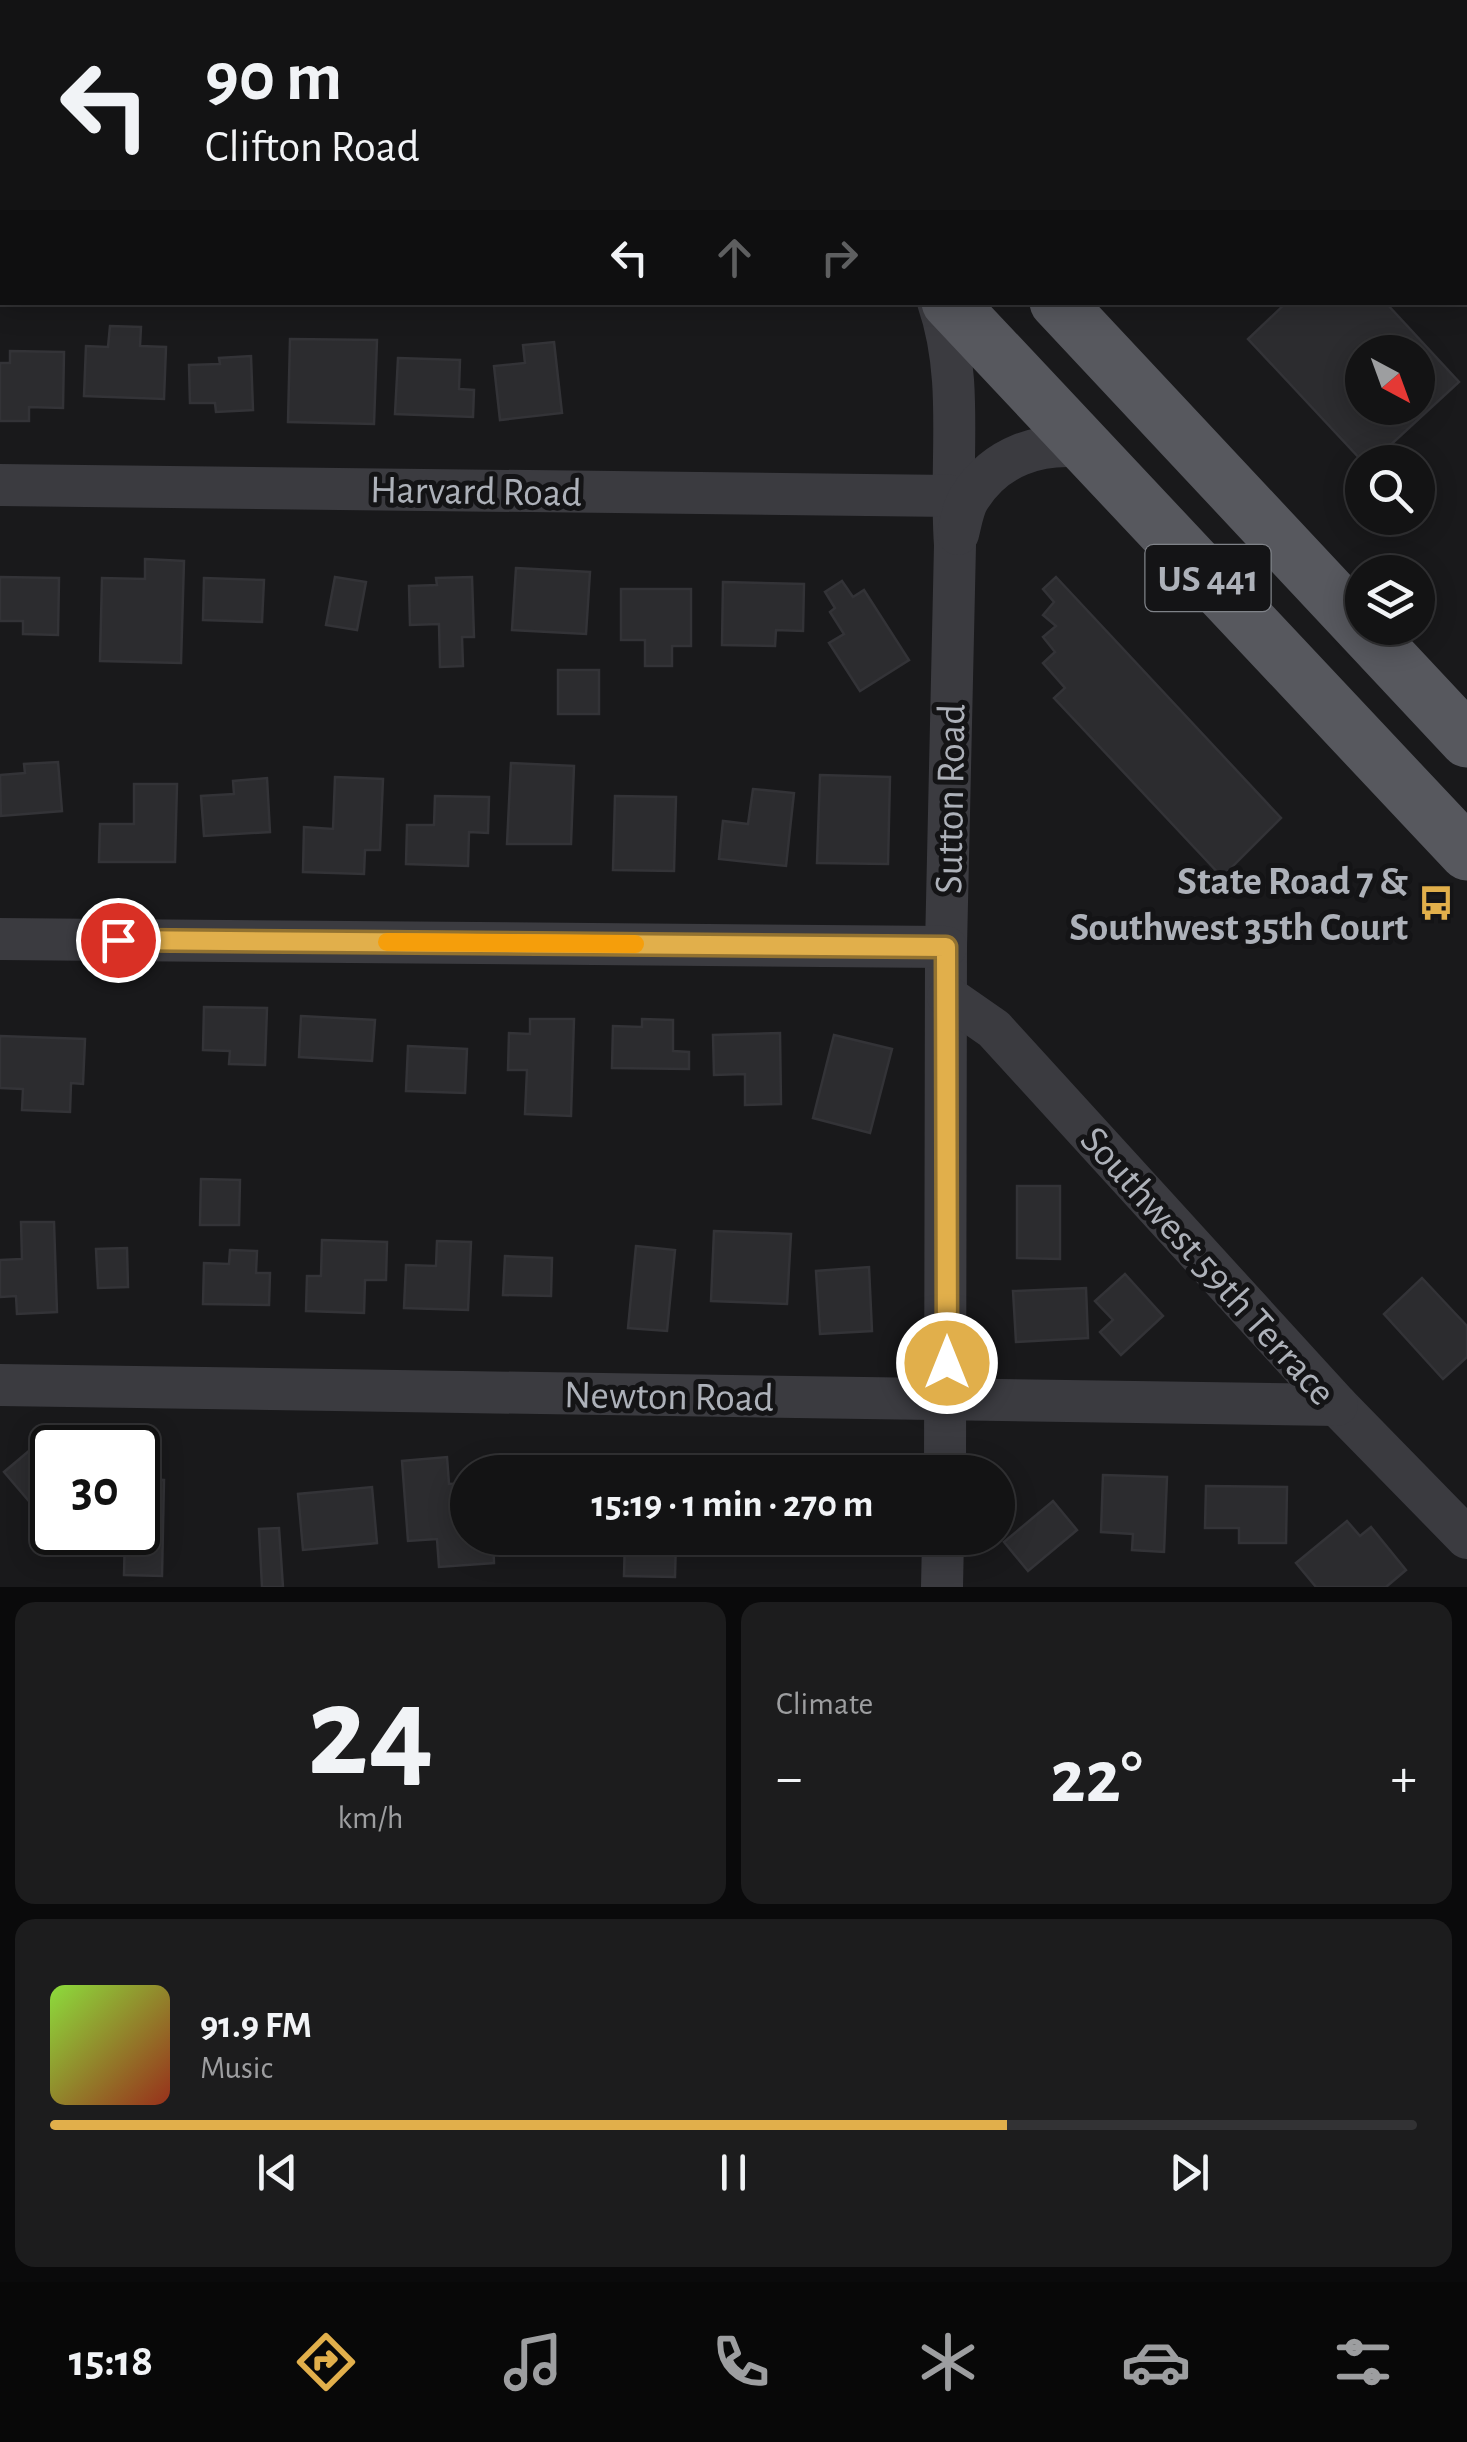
<!DOCTYPE html>
<meta charset="utf-8">
<style>
:root{--surface:#131314;--page:#1c1c1d;--text:#f1f3f6;--muted:#9d9ea0;--line:#323234;--accent:#e1af4b}
body{margin:0;font-family:"Alegreya Sans",sans-serif;background:var(--page);color:var(--text);height:100vh;display:flex;flex-direction:column;font-size:38px;white-space:nowrap}
*{box-sizing:border-box;margin:0}
p{font-size:32px;color:var(--muted)}
.icon{flex:none;width:55px;height:55px;fill:none;stroke:currentColor;stroke-width:2;stroke-linecap:round;stroke-linejoin:round}
.map{position:relative;height:1587px;overflow:hidden}
.details{display:flex;flex-direction:column;gap:15px;padding:15px;background:#0a0a0b;flex:1}
.details>*{flex:none}
.banner{position:absolute;left:0px;top:0px;width:1468px;height:305px;box-shadow:0 5px 25px #0003,0 0 0 2px var(--line);background:#131314;color:var(--text);overflow:hidden}
.needle{width:65px;rotate:139deg}
.controls{position:absolute;left:1345px;top:335px;display:grid;gap:20px}
.controls a{display:grid;place-items:center;width:90px;height:90px;border-radius:50%;background:var(--surface);box-shadow:0 5px 25px #0003,0 0 0 2px var(--line);font-size:50px}
.speed{position:absolute;left:30px;top:1425px;display:flex;gap:20px;font-size:50px;font-weight:700;text-align:center}
.speed>*{display:grid;place-content:center;width:130px;height:130px;border-radius:50%;background:var(--surface);box-shadow:0 5px 25px #0003,0 0 0 2px var(--line);line-height:1}
.speed .limit{border:5px solid #111;border-radius:15px;background:#fff;color:#111}
.pin{position:absolute;display:grid;place-items:center;width:85px;height:85px;color:#fff;margin:-42px;border:5px solid #fff;border-radius:50%;box-shadow:0 2px 10px #0007}
.me{position:absolute;width:110px;margin:-55px;rotate:0deg;stroke-linejoin:round;filter:drop-shadow(0 0 8px #0008)}
.turn{display:flex;align-items:center;gap:35px;height:210px;padding:0 40px;font-size:45px}
.turn .icon{width:130px;height:130px;stroke-width:2.5}
.turn b{display:block;font-size:70px;line-height:85px}
.lanes{display:flex;align-items:center;height:95px;padding:0 40px;background:#0003;justify-content:center;gap:50px;direction:ltr}
.lanes .off{opacity:.35}
.big{font-size:75px;font-weight:700;line-height:1.1}
.details .widget{flex:1;display:flex;flex-direction:column;justify-content:center;gap:15px;min-width:0;padding:0 35px;border-radius:20px;background:var(--page)}
.details .dial{align-items:center;gap:0}
.dial b{font-size:130px;line-height:1}
.song{display:flex;align-items:center;gap:30px}
.cover{width:120px;height:120px;border-radius:15px;background:linear-gradient(135deg,hsl(90 70% 55%),hsl(10 70% 35%))}
.played{height:10px;border-radius:5px;background:linear-gradient(90deg,var(--accent) 70%,var(--line) 70%)}
.keys{display:flex;justify-content:space-around;direction:ltr}
.heat{display:flex;justify-content:space-between;align-items:center;font-size:55px;direction:ltr}
.details .tiles{flex:1;display:grid;gap:15px;grid-template-columns:1fr 1fr}
.widget:last-child{grid-column:span 2}
.trip{position:absolute;left:450px;top:1455px;width:565px;height:100px;border-radius:50px;background:var(--surface);box-shadow:0 5px 25px #0003,0 0 0 2px var(--line);font-weight:700;line-height:100px;text-align:center}
.tab-bar{display:flex;height:160px;justify-content:space-around;align-items:center;background:#080808;color:var(--muted)}
.tab-bar .icon{width:70px;height:70px}
.tab-bar .active{color:var(--accent)}
.tab-bar b{font-size:45px;color:var(--text)}
.map>svg:first-child{display:block}
.building{fill:#2c2c2f;stroke:#333337;stroke-width:2.5;fill-rule:evenodd}
.lines{fill:none;stroke-linecap:round;stroke-linejoin:round}
.minor{stroke:#3b3b40;stroke-width:42}
.major{stroke:#57585e;stroke-width:55}
.route-casing{stroke:#927231;stroke-width:25}
.route{stroke:#e1af4b;stroke-width:18}
.slow{stroke:#f59e0b;stroke-width:18}
.labels{text-anchor:middle;stroke-width:10;stroke-linejoin:round;paint-order:stroke}
.shield{fill:#141416;stroke:#7f8288;stroke-width:2.5}
.shield-label{font-size:38px;font-weight:bold;fill:#adb1b9}
.street-label{font-size:40px;fill:#adb1b9;stroke:#141416}
.poi-label{font-size:40px;font-weight:bold;fill:#adb1b9;stroke:#141416;text-anchor:end}
</style>
<div class="map">
<svg width="1467" height="1587" viewBox="0 0 1467 1587">
<rect width="100%" height="100%" fill="#19191b"/>
<g class="building">
<path d="M 329,0 L 499,0 L 502,2 L 332,2 Z"/>
<path d="M 1287,302 L 1385,302 L 1459,382 L 1372,462 L 1363,462 L 1248,339 ZM 1362,352 L 1418,352 L 1418,408 L 1362,408 Z"/>
<path d="M 110,326 L 141,327 L 140,346 L 166,347 L 164,399 L 84,396 L 86,346 L 108,347 Z"/>
<path d="M 290,339 L 377,340 L 374,424 L 288,422 Z"/>
<path d="M 554,342 L 562,413 L 500,420 L 494,366 L 525,363 L 523,345 Z"/>
<path d="M 10,351 L 64,352 L 63,408 L 29,407 L 29,421 L 0,421 L 0,363 L 10,363 Z"/>
<path d="M 251,356 L 253,410 L 216,412 L 215,403 L 190,403 L 189,365 L 220,364 L 219,358 Z"/>
<path d="M 398,358 L 460,360 L 459,389 L 474,390 L 473,417 L 395,414 Z"/>
<path d="M 145,559 L 184,561 L 181,663 L 100,661 L 102,578 L 145,579 Z"/>
<path d="M 516,568 L 590,572 L 586,634 L 512,630 Z"/>
<path d="M 0,577 L 59,578 L 58,635 L 23,634 L 23,621 L 0,621 Z"/>
<path d="M 335,577 L 366,582 L 357,630 L 326,625 Z"/>
<path d="M 472,577 L 474,637 L 462,637 L 463,666 L 440,667 L 439,624 L 410,625 L 409,586 L 437,585 L 436,578 Z"/>
<path d="M 1056,577 L 1281,818 L 1222,877 L 1054,698 L 1065,688 L 1043,663 L 1055,652 L 1043,637 L 1056,626 L 1043,615 L 1054,602 L 1043,589 Z"/>
<path d="M 204,578 L 264,580 L 262,622 L 203,620 Z"/>
<path d="M 842,581 L 853,597 L 864,590 L 909,660 L 860,691 L 829,643 L 844,634 L 830,612 L 835,608 L 825,592 Z"/>
<path d="M 723,582 L 804,584 L 803,631 L 776,630 L 775,646 L 722,645 Z"/>
<path d="M 621,589 L 691,589 L 691,646 L 672,646 L 672,666 L 645,666 L 645,640 L 621,640 Z"/>
<rect x="558" y="670" width="41" height="44"/>
<path d="M 58,762 L 62,811 L 1,816 L 0,775 L 25,773 L 24,764 Z"/>
<path d="M 511,763 L 574,766 L 571,844 L 507,844 Z"/>
<path d="M 820,775 L 890,777 L 888,864 L 817,863 Z"/>
<path d="M 335,777 L 383,779 L 380,850 L 365,850 L 364,874 L 303,872 L 304,827 L 333,829 Z"/>
<path d="M 267,778 L 270,832 L 204,836 L 201,796 L 234,794 L 233,781 Z"/>
<path d="M 134,784 L 177,784 L 175,862 L 99,862 L 100,824 L 134,824 Z"/>
<path d="M 753,789 L 794,793 L 786,866 L 719,859 L 723,821 L 748,824 Z"/>
<path d="M 435,796 L 489,797 L 488,833 L 469,832 L 468,866 L 406,864 L 407,825 L 434,825 Z"/>
<path d="M 615,796 L 676,797 L 674,871 L 613,870 Z"/>
<path d="M 204,1007 L 267,1008 L 265,1065 L 229,1064 L 230,1051 L 203,1050 Z"/>
<path d="M 301,1016 L 375,1020 L 372,1061 L 299,1057 Z"/>
<path d="M 530,1019 L 574,1019 L 571,1116 L 525,1114 L 527,1070 L 508,1070 L 509,1033 L 530,1034 Z"/>
<path d="M 642,1019 L 673,1020 L 673,1051 L 689,1052 L 689,1069 L 612,1068 L 613,1026 L 642,1027 Z"/>
<path d="M 780,1033 L 781,1104 L 745,1105 L 745,1074 L 714,1075 L 713,1035 Z"/>
<path d="M 834,1035 L 892,1049 L 870,1133 L 813,1118 Z"/>
<path d="M 0,1036 L 85,1039 L 83,1084 L 71,1083 L 70,1112 L 22,1110 L 23,1089 L 0,1088 Z"/>
<path d="M 408,1046 L 467,1049 L 465,1093 L 406,1091 Z"/>
<path d="M 201,1179 L 240,1180 L 239,1225 L 200,1225 Z"/>
<path d="M 1017,1186 L 1060,1186 L 1060,1259 L 1017,1258 Z"/>
<path d="M 21,1222 L 54,1222 L 57,1312 L 17,1314 L 16,1296 L 0,1297 L 0,1260 L 22,1259 Z"/>
<path d="M 714,1231 L 791,1234 L 787,1304 L 711,1301 Z"/>
<path d="M 322,1240 L 387,1242 L 386,1280 L 365,1280 L 364,1313 L 306,1311 L 307,1276 L 321,1276 Z"/>
<path d="M 437,1241 L 471,1242 L 468,1310 L 404,1308 L 406,1265 L 436,1266 Z"/>
<path d="M 636,1246 L 675,1250 L 667,1331 L 628,1328 Z"/>
<path d="M 127,1248 L 128,1287 L 98,1288 L 96,1249 Z"/>
<path d="M 230,1250 L 257,1251 L 256,1273 L 270,1273 L 269,1305 L 203,1304 L 204,1263 L 229,1264 Z"/>
<path d="M 505,1256 L 552,1258 L 551,1296 L 503,1295 Z"/>
<path d="M 869,1267 L 872,1331 L 820,1334 L 816,1271 Z"/>
<path d="M 1125,1274 L 1163,1316 L 1121,1355 L 1100,1332 L 1113,1320 L 1095,1301 Z"/>
<path d="M 1422,1278 L 1467,1326 L 1467,1357 L 1443,1379 L 1384,1314 Z"/>
<path d="M 1086,1288 L 1088,1338 L 1016,1342 L 1013,1291 Z"/>
<path d="M 49,1434 L 60,1448 L 52,1448 L 52,1514 L 45,1520 L 4,1472 Z"/>
<path d="M 447,1457 L 449,1484 L 468,1483 L 468,1538 L 493,1538 L 494,1563 L 439,1567 L 437,1539 L 408,1541 L 402,1461 Z"/>
<path d="M 815,1466 L 876,1468 L 876,1472 L 814,1472 Z"/>
<path d="M 1103,1475 L 1167,1477 L 1164,1552 L 1132,1550 L 1133,1534 L 1101,1532 Z"/>
<path d="M 138,1479 L 164,1480 L 162,1576 L 124,1575 L 125,1532 L 138,1532 Z"/>
<path d="M 1206,1486 L 1287,1487 L 1286,1543 L 1239,1543 L 1239,1528 L 1205,1528 Z"/>
<path d="M 372,1487 L 377,1543 L 303,1550 L 298,1494 Z"/>
<path d="M 1053,1501 L 1077,1530 L 1028,1571 L 1004,1542 Z"/>
<path d="M 1347,1521 L 1360,1536 L 1371,1527 L 1406,1570 L 1386,1587 L 1316,1587 L 1296,1563 Z"/>
<path d="M 279,1528 L 283,1587 L 262,1587 L 259,1529 Z"/>
<path d="M 507,1538 L 564,1538 L 563,1553 L 506,1552 Z"/>
<path d="M 625,1538 L 676,1538 L 675,1577 L 624,1576 Z"/>
<path d="M 812,1538 L 873,1538 L 872,1552 L 811,1550 Z"/>
</g>
<g class="lines">
<g class="minor">
<path d="M 303,0 L 305,2"/>
<path d="M 544,0 L 547,2"/>
<path d="M 1338,0 L 1341,2"/>
<path d="M 590,2 L 593,0"/>
<path d="M 1097,2 L 1100,0"/>
<path d="M 0,74 L 2,75"/>
<path d="M 1465,136 L 1467,138"/>
<path d="M 938,302 C 965,380 949,463 955,545 L 946,947 L 945,1472"/>
<path d="M 0,485 L 952,496"/>
<path d="M 958,534 C 961,523 963,507 970,497 C 996,456 1039,442 1085,447"/>
<path d="M 0,939 L 946,947"/>
<path d="M 948,997 L 994,1029 L 1337,1405 L 1467,1538"/>
<path d="M 0,1385 L 1337,1405"/>
<path d="M 942,1587 L 943,1538"/>
</g>
<g class="major">
<path d="M 667,0 L 670,2"/>
<path d="M 763,0 L 767,2"/>
<path d="M 949,302 L 1467,853"/>
<path d="M 1057,302 L 1467,740"/>
</g>
</g>
<g class="lines">
<defs>
<path id="route" d="M 118,940 L 946,947 L 947,1363"/>
</defs>
<use href="#route" class="route-casing"/>
<use href="#route" class="route"/>
<path class="slow" d="M 387,942 L 635,944"/>
</g>
<defs>
<symbol id="bus-bare" viewBox="-9 -9 18 18"><path d="M-5-6H5V4H4V6H2V4H-2V6H-4V4H-5ZM-3.5-4V0h7V-4ZM-3.5 1.2v1.5H-2V1.2ZM2 1.2v1.5H3.5V1.2Z" fill="#e1af4b" stroke="#141416" stroke-width="2.5" paint-order="stroke"/></symbol>
</defs>
<g fill-rule="evenodd">
<use href="#bus-bare" x="1411" y="878" width="50" height="50"/>
</g>
<g class="labels">
<rect class="shield" x="1145.5" y="545" width="125" height="66" rx="8"/>
<g class="shield-label">
<text x="1208" y="591">US 441</text>
</g>
<g class="street-label">
<text transform="translate(476 490) rotate(1)" y="14">Harvard Road</text>
<text transform="translate(949 799) rotate(-89)" y="14">Sutton Road</text>
<text transform="translate(1209 1265) rotate(48)" y="14">Southwest 59th Terrace</text>
<text transform="translate(669 1395) rotate(1)" y="14">Newton Road</text>
</g>
<g class="poi-label">
<text x="1408" y="894">State Road 7 &amp;<tspan x="1408" dy="46">Southwest 35th Court</tspan></text>
</g>
</g>
</svg>
<div class="controls">
<a><svg class="needle" viewBox="-14 -14 28 28"><path d="M0-13l5 13h-10z" fill="#e53935"/><path d="M0 13l5-13h-10z" fill="#9d9ea0"/></svg></a>
<a><svg class="icon" aria-label="search" viewBox="0 0 24 24"><circle cx="10" cy="10" r="6"/><path d="M15 15l6 6"/></svg></a>
<a><svg class="icon" aria-label="layers" viewBox="0 0 24 24"><path d="M12 4l9 5-9 5-9-5zM3 14l9 5 9-5"/></svg></a>
</div>
<div class="speed"><div class="limit">30</div></div>
<div class="pin" style="left:118px;top:940px;background:#d93025"><svg class="icon" aria-label="arrive" viewBox="0 0 24 24"><path d="M6 21V4h12l-3 4 3 4H6"/></svg></div>
<svg class="me" style="left:947px;top:1363px" viewBox="-20 -20 40 40"><circle r="17" fill="#e1af4b" stroke="#fff" stroke-width="3"/><path d="M0-11L8 9 0 5-8 9z" fill="#fff"/></svg>
<div class="trip">15:19 · 1 min · 270 m</div>
<div class="banner">
<div class="turn"><svg class="icon" aria-label="left" viewBox="0 0 24 24"><path d="M17 20v-9H6M10 6l-5 5 5 5"/></svg><div><b>90 m</b>Clifton Road</div></div>
<div class="lanes"><svg class="icon" aria-label="left" viewBox="0 0 24 24"><path d="M17 20v-9H6M10 6l-5 5 5 5"/></svg><svg class="icon off" aria-label="ahead" viewBox="0 0 24 24"><path d="M12 20V5M6 11l6-6 6 6"/></svg><svg class="icon off" aria-label="right" viewBox="0 0 24 24"><path d="M7 20v-9h11M14 6l5 5-5 5"/></svg></div>
</div>
</div>
<section class="details">
<div class="tiles">
<div class="widget dial"><b>24</b><p>km/h</p></div>
<div class="widget"><p>Climate</p>
<div class="heat"><a>−</a><b class="big">22°</b><a>+</a></div>
</div>
<div class="widget">
<div class="song"><i class="cover"></i><div><b>91.9 FM</b><p>Music</p></div></div>
<div class="played"></div>
<div class="keys"><svg class="icon" aria-label="previous" viewBox="0 0 24 24"><path d="M18 5L8 12l10 7zM5 5v14"/></svg><svg class="icon" aria-label="pause" viewBox="0 0 24 24"><path d="M8 5v14M16 5v14"/></svg><svg class="icon" aria-label="next" viewBox="0 0 24 24"><path d="M6 5l10 7-10 7zM19 5v14"/></svg></div>
</div>
</div>
</section>
<nav class="tab-bar">
<b>15:18</b>
<svg class="icon active" aria-label="directions" viewBox="0 0 24 24"><path d="M12 3l9 9-9 9-9-9zM9 14v-3h6M13 9l2 2-2 2"/></svg>
<svg class="icon" aria-label="music" viewBox="0 0 24 24"><path d="M9 18V5l10-2v13"/><circle cx="6" cy="18" r="3"/><circle cx="16" cy="16" r="3"/></svg>
<svg class="icon" aria-label="phone" viewBox="0 0 24 24"><path d="M5 4h4l2 5-3 2q2 4 5 5l2-3 5 2v4C11 20 4 13 5 4z"/></svg>
<svg class="icon" aria-label="climate" viewBox="0 0 24 24"><path d="M12 3v18M4 7l16 10M4 17L20 7"/></svg>
<svg class="icon" aria-label="car" viewBox="0 0 24 24"><path d="M5 17H2v-5l4-1 3-4h7l3 4 3 1v5h-3M9 17h6M6 11h13"/><circle cx="7" cy="17" r="2"/><circle cx="17" cy="17" r="2"/></svg>
<svg class="icon" aria-label="filters" viewBox="0 0 24 24"><path d="M4 7h16M4 17h16"/><circle cx="9" cy="7" r="2"/><circle cx="15" cy="17" r="2"/></svg>
</nav>
